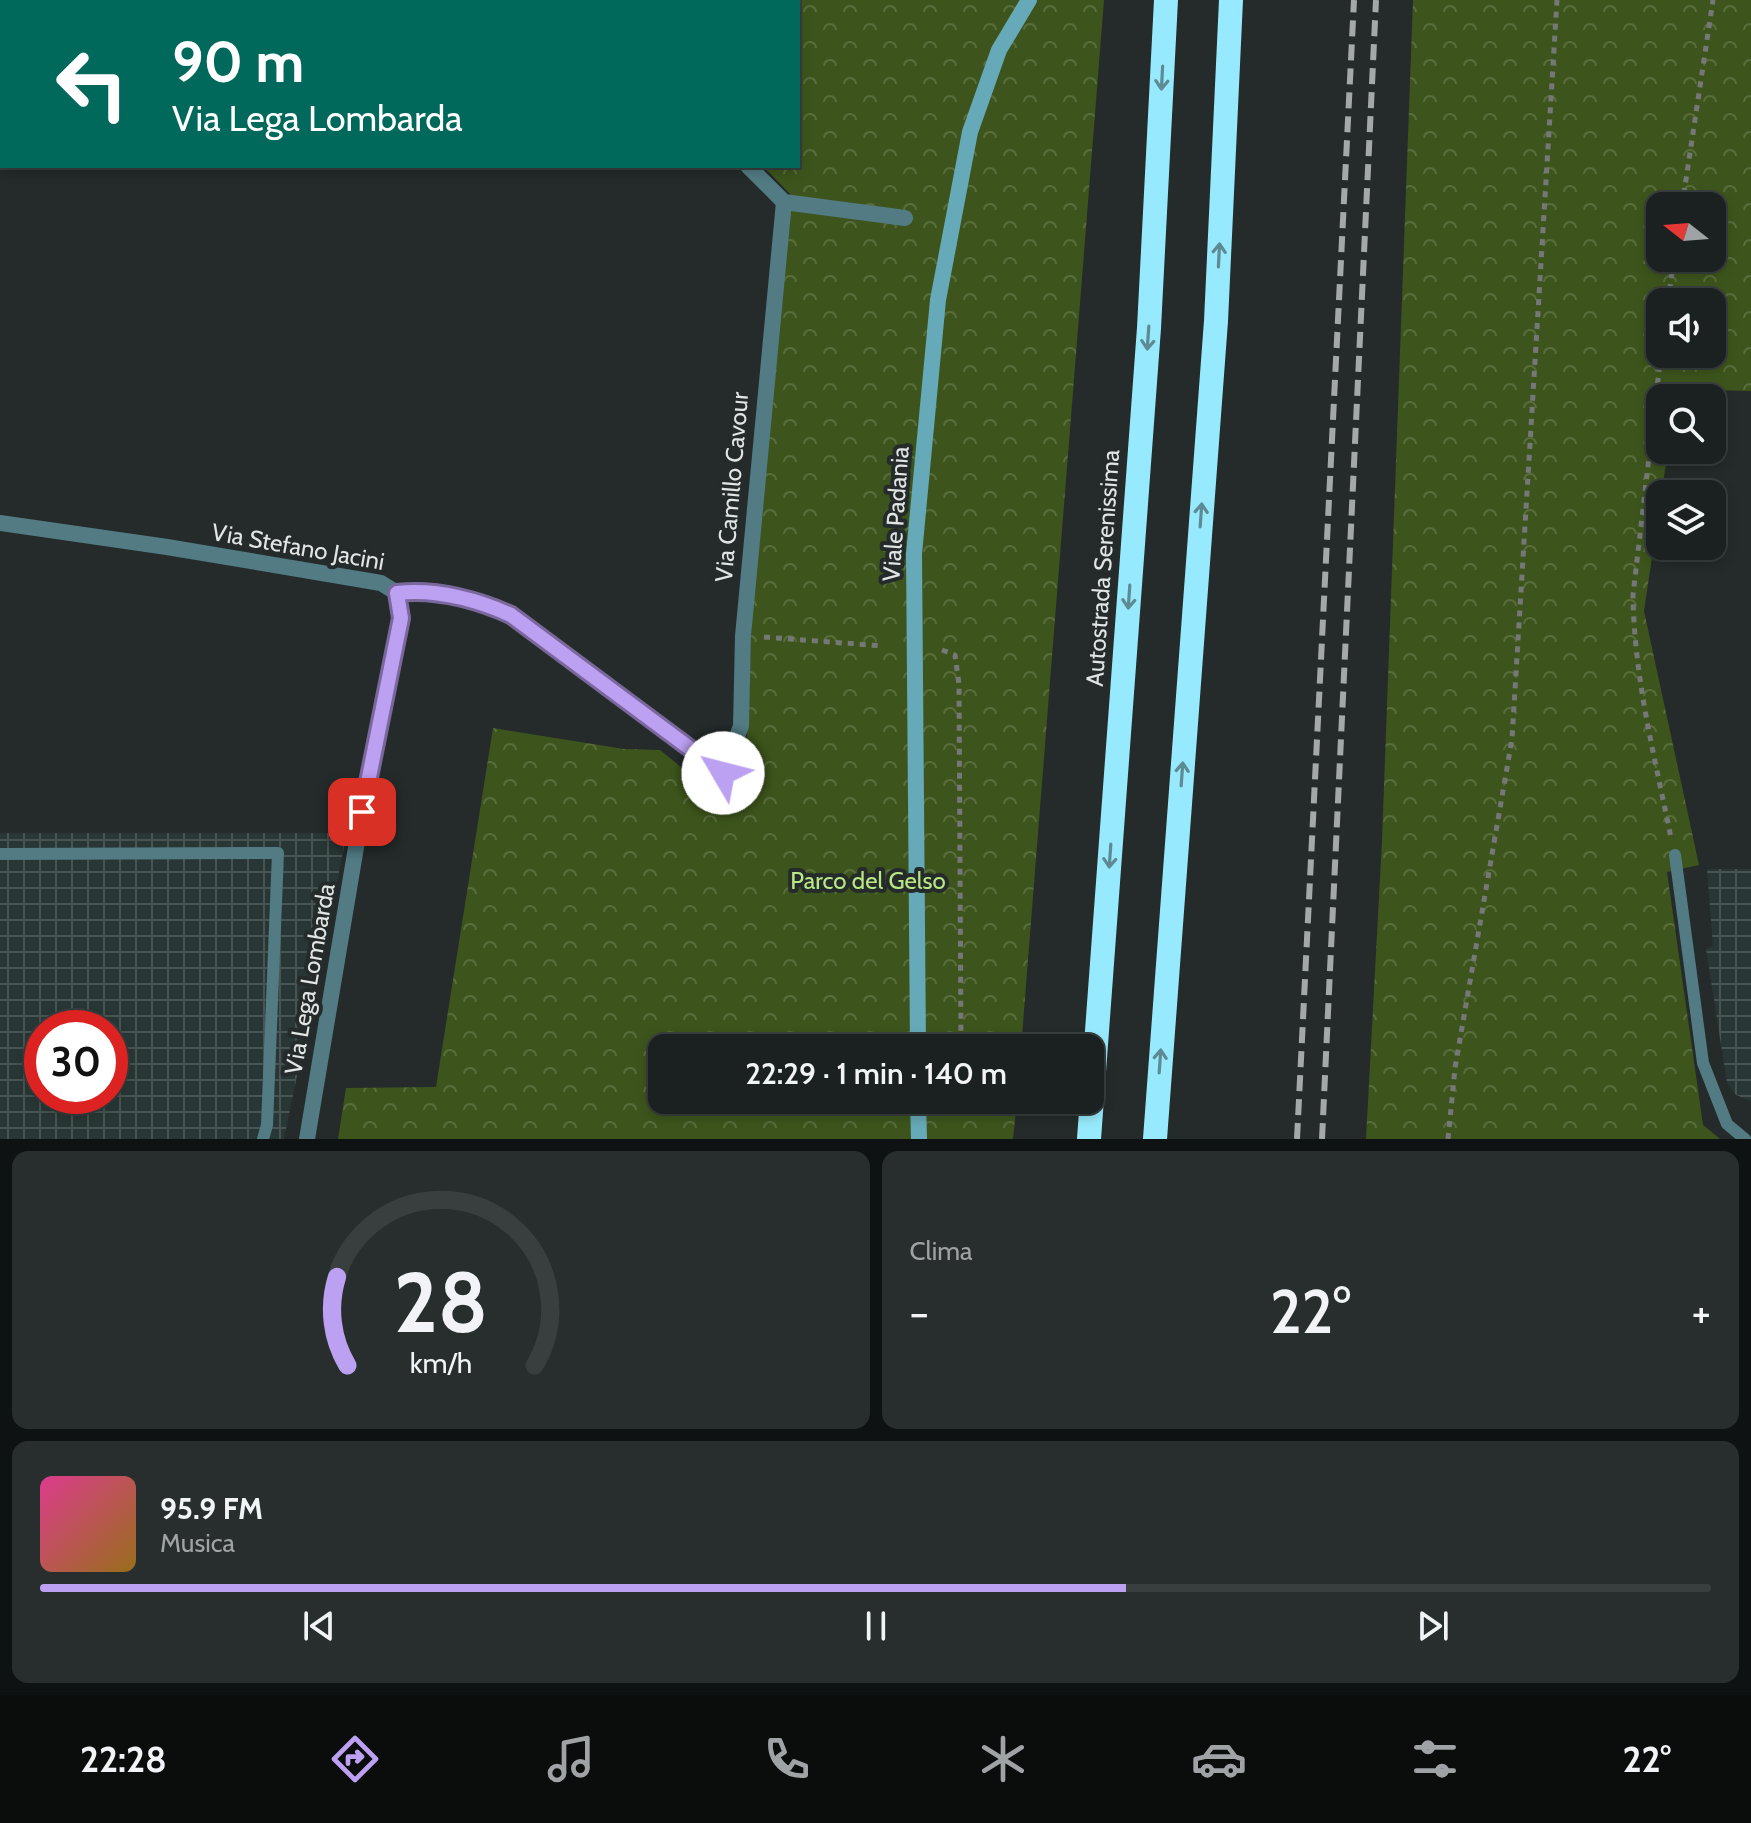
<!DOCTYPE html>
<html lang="it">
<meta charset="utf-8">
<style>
:root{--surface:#1b2020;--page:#282d2d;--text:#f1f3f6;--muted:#a0a3a5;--line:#393e3e;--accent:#bca0f2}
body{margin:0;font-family:Cabin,sans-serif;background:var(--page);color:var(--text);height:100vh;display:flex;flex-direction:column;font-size:30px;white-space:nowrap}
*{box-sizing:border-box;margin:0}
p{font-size:26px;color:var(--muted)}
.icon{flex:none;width:44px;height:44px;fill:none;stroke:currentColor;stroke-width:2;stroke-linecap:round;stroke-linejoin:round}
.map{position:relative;height:1139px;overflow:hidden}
.sheet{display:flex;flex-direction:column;gap:12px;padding:12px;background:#0f1212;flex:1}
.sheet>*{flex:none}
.banner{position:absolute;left:0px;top:0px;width:800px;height:168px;box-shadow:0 4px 12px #0003,0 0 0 2px var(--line);background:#00695c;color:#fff;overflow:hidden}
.needle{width:52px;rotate:287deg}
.buttons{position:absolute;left:1646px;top:192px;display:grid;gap:16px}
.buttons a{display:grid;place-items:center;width:80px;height:80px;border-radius:16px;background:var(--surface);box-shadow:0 4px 12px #0003,0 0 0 2px var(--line);font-size:40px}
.speed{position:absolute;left:24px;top:1010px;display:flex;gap:16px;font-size:40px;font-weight:700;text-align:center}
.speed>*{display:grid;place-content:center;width:104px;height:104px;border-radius:50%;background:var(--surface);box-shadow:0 4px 12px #0003,0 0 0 2px var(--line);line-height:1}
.speed .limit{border:12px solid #d22;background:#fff;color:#111}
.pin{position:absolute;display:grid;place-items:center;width:68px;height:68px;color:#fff;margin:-34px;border-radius:16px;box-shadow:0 4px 12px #0006}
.me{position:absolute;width:88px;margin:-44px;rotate:307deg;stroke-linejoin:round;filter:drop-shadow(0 0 6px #0008)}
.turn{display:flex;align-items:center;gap:28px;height:168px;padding:0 40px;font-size:36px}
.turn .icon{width:104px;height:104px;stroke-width:2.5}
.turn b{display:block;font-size:56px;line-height:68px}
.big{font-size:60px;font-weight:600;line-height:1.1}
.sheet .widget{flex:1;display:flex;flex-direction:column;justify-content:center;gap:12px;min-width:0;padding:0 28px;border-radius:16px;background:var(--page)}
.sheet .dial{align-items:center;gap:0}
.dial svg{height:208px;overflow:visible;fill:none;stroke:var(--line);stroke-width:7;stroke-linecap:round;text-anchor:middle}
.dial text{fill:var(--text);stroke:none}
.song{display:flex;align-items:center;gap:24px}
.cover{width:96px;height:96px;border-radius:12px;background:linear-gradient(135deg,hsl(330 70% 55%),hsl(40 70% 35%))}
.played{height:8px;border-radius:4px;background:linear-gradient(90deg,var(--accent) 65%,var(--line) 65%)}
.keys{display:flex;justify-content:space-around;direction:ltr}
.heat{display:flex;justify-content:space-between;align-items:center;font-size:44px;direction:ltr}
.sheet .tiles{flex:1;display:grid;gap:12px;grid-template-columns:1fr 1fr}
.widget:last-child{grid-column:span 2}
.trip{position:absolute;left:648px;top:1034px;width:456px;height:80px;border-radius:16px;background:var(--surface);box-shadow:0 4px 12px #0003,0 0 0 2px var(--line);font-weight:600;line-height:80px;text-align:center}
.dock{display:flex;height:128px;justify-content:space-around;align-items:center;background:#0b0d0d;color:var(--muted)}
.dock .icon{width:56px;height:56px}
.dock .selected{color:var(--accent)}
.dock b{font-size:36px;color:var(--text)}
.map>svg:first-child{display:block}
.industrial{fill:url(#industrial-grid);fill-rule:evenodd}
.forest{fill:url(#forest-crowns);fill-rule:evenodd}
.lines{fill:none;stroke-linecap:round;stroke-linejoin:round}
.path{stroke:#747978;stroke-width:5;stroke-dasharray:6 6;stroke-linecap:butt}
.lane{stroke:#527b84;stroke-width:12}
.street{stroke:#527b84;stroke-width:16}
.secondary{stroke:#66a9b8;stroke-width:16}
.highway{stroke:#97eafd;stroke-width:24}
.rail{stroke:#a4a9a8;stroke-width:6;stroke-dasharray:16 8;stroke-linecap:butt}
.oneway{stroke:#5e8a94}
.route-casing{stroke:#7a689d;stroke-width:20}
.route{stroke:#bca0f2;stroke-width:14}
.labels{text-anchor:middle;stroke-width:8;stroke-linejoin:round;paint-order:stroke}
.street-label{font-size:24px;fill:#e1e5e4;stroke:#242b2a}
.park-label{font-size:24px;fill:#b9e784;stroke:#242b2a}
</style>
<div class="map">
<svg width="1751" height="1139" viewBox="0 0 1751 1139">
<defs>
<pattern id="industrial-grid" width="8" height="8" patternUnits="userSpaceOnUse" patternTransform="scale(2)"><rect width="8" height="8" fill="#283735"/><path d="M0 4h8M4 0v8" fill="none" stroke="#475452"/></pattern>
<pattern id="forest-crowns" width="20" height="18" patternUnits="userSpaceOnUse" patternTransform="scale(2)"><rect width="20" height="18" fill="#3d551c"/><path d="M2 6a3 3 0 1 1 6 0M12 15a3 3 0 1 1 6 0" fill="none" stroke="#596d3d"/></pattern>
</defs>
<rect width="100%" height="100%" fill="#242b2a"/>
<g class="industrial">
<path d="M 0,833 L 347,833 L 284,1139 L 0,1139 ZM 42,1028 L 110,1028 L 110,1096 L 42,1096 Z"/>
<path d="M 1707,869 L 1751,869 L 1751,1101 L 1736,1095 L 1727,1083 L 1706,949 L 1713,946 Z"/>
</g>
<g class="forest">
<path d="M 10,0 L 1104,0 L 1021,1048 L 662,1048 L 662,1100 L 1017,1100 L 1013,1139 L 338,1139 L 346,1088 L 436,1087 L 493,728 L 624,749 L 660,750 L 722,800 L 747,736 L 752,615 L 792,196 L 763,166 L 798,166 L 798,2 Z"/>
<path d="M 1413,0 L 1751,0 L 1751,391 L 1678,389 L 1676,398 L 1660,398 L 1660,450 L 1668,450 L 1644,611 L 1699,865 L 1667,872 L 1703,1125 L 1720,1139 L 1366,1139 L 1382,841 ZM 1660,206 L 1712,206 L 1712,258 L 1660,258 ZM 1660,302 L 1712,302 L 1712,354 L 1660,354 Z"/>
</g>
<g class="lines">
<g class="path">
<path d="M 19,0 L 20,2"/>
<path d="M 0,8 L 2,8"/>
<path d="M 1682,206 L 1713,0"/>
<path d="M 1668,302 L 1674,258"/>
<path d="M 1661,354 L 1633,595 C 1634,678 1655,758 1671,838"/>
<path d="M 764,637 L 883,646"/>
<path d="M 942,650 L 955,655 L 959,684 L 961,1048"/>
<path d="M 974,1100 L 1005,1113"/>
<path d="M 1448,1139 L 1455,1068 L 1512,739 L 1557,0"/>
</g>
<g class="lane">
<path d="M 0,854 L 278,853 L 267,1125 L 263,1139"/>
<path d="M 1675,855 L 1703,1063 L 1727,1124 L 1745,1139"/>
</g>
<g class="street">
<path d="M 696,2 L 696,0"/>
<path d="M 748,166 L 784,202 L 905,218"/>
<path d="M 0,523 L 167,547 L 381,583 L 397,593 L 420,590 L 485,603 L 511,615 L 723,773 L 741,726 L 743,636 L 784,202"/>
<path d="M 307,1139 L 367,782 L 401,618 L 397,593"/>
</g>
<g class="secondary">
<path d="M 918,1048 L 914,554 L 938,300 L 970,132 L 999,50 L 1029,0"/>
<path d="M 918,1100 L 919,1139"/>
</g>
<g class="highway">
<path d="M 1089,1139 L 1149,328 L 1166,0"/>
<path d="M 1155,1139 L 1216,321 L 1231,0"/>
</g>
<g class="rail">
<path d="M 1297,1139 L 1354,0"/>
<path d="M 1322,1139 L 1376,0"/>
</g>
</g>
<defs><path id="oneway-shaft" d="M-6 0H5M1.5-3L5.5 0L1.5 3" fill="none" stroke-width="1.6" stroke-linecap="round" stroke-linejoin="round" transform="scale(2)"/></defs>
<g class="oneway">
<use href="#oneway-shaft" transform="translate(1162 78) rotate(93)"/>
<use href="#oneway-shaft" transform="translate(1219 255) rotate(-87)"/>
<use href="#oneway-shaft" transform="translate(1148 338) rotate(94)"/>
<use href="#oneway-shaft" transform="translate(1201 515) rotate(-86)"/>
<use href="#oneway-shaft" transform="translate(1129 597) rotate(94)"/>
<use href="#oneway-shaft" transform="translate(1182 774) rotate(-86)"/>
<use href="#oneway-shaft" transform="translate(1110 856) rotate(94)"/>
<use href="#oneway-shaft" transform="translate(1160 1061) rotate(-86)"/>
</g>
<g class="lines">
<defs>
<path id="route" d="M 362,812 L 401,618 L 397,593 C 435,589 475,599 511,615 L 723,773"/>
</defs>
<use href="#route" class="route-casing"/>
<use href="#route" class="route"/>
</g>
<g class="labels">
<g class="street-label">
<text transform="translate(732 487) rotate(-85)" y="8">Via Camillo Cavour</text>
<text transform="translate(896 514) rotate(-86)" y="8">Viale Padania</text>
<text transform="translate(298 547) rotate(10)" y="8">Via Stefano Jacini</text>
<text transform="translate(1103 568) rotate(-86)" y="8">Autostrada Serenissima</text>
<text transform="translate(310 979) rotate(-80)" y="8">Via Lega Lombarda</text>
</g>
<g class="park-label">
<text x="868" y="889">Parco del Gelso</text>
</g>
</g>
</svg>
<div class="buttons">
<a><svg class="needle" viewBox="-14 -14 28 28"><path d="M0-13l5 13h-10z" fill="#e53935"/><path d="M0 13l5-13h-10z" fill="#a0a3a5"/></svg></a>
<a><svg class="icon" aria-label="sound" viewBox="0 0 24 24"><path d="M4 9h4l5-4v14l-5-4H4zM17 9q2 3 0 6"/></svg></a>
<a><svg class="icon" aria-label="search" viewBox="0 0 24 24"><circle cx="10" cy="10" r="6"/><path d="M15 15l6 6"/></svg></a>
<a><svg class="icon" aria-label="layers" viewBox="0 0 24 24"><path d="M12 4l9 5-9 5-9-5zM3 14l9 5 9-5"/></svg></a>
</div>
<div class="speed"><div class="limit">30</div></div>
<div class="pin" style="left:362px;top:812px;background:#d93025"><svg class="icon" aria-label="arrive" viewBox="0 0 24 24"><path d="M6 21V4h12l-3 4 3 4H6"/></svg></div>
<svg class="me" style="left:723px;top:773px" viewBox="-20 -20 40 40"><circle r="19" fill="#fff"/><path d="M0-13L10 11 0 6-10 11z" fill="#bca0f2"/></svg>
<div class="trip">22:29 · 1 min · 140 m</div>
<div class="banner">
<div class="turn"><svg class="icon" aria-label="left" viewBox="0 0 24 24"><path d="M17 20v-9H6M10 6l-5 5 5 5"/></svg><div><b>90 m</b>Via Lega Lombarda</div></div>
</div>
</div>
<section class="sheet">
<div class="tiles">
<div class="widget dial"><svg viewBox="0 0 100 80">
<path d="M14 69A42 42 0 1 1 86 69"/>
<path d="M14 69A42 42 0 0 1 10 35" stroke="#bca0f2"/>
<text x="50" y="56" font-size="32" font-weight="700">28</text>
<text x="50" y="72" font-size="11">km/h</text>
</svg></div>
<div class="widget"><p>Clima</p>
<div class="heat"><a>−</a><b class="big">22°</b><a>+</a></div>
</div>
<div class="widget">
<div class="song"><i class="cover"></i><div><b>95.9 FM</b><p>Musica</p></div></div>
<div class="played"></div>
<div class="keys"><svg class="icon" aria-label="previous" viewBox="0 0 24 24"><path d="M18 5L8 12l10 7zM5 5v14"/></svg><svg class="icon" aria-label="pause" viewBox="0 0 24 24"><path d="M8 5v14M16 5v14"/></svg><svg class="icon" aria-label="next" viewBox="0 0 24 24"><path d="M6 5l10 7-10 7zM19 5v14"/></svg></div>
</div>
</div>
</section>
<nav class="dock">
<b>22:28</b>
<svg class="icon selected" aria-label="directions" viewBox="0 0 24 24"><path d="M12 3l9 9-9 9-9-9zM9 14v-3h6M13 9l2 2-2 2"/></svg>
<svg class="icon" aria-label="music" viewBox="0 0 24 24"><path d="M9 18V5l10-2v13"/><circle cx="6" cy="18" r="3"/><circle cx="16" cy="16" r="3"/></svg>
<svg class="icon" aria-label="phone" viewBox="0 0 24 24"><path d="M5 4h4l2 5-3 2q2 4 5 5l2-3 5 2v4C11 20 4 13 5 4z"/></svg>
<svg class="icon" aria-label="climate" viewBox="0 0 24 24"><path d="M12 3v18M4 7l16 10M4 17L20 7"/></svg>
<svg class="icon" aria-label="car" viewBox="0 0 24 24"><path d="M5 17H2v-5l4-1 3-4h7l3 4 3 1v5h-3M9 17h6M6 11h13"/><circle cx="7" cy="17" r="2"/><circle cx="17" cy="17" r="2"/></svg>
<svg class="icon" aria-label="filters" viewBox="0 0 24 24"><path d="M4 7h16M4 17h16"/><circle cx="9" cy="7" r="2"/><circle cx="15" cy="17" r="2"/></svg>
<b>22°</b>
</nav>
